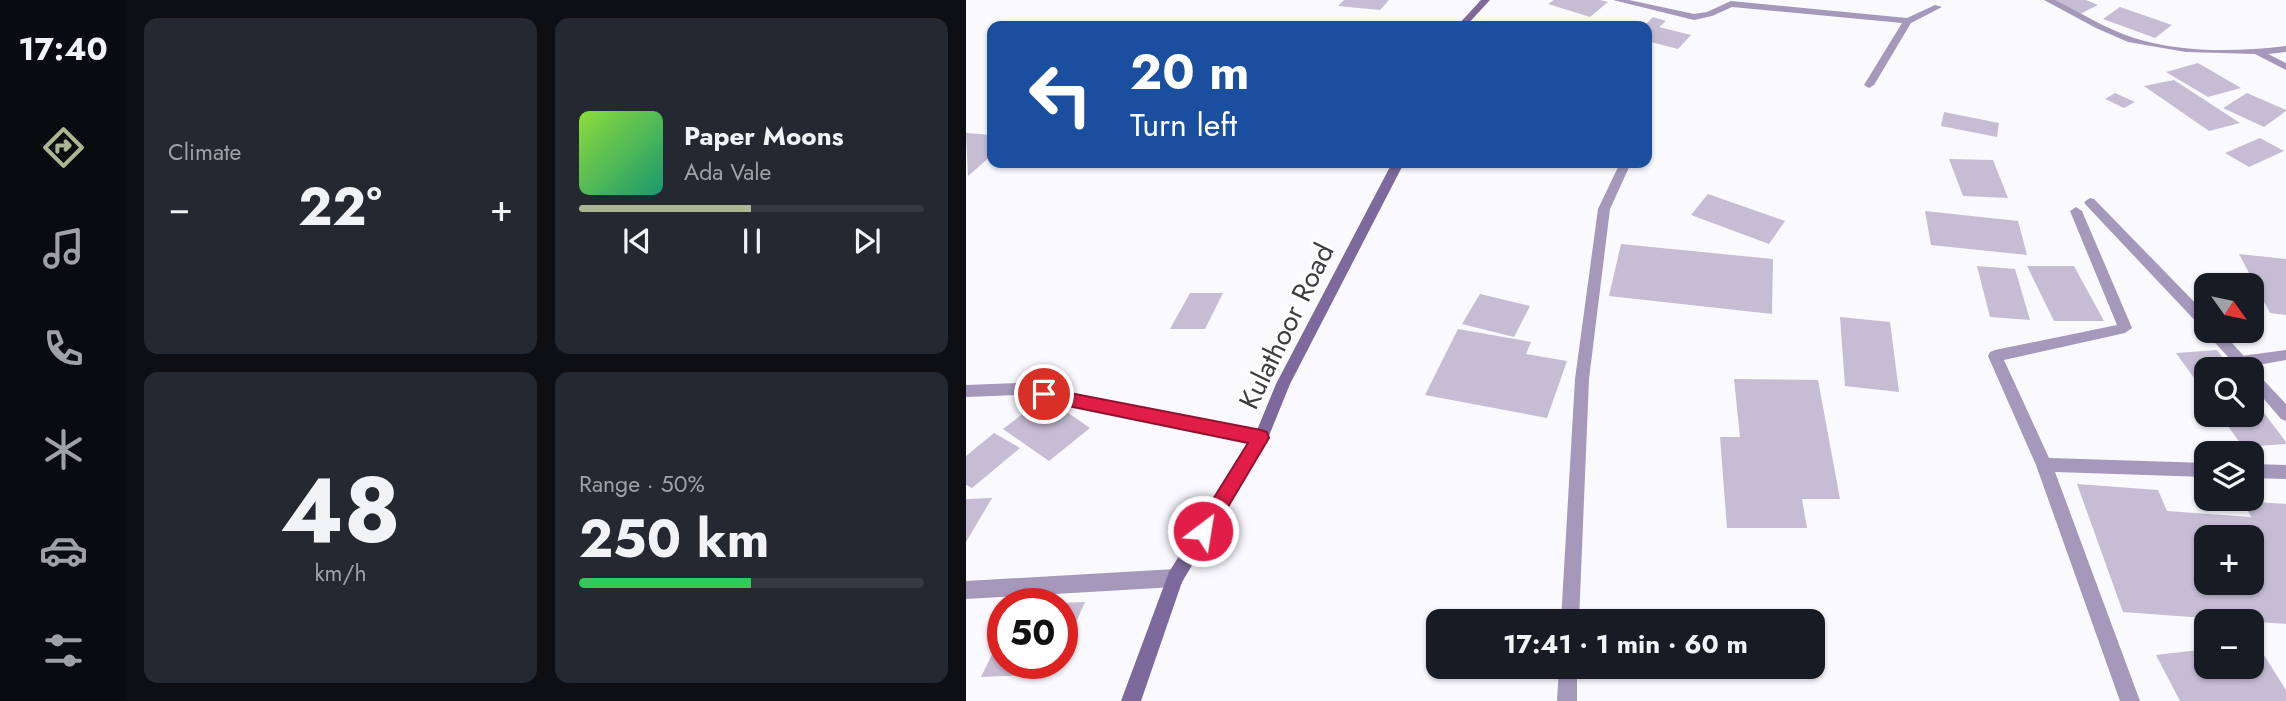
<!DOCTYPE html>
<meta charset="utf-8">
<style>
:root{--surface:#171b24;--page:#242831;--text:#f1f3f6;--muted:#9ea1a6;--line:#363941;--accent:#acb592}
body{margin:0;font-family:Jost,sans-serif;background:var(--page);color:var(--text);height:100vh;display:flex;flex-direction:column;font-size:26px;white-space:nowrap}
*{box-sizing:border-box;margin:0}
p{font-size:23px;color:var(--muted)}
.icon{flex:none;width:38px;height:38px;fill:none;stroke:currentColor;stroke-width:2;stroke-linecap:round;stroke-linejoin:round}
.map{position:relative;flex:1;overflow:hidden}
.drawer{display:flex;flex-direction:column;gap:18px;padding:18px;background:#0d0f14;width:840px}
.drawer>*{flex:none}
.banner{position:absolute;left:21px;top:21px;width:665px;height:147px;border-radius:14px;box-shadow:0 2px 5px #0004;background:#1a4fa0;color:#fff;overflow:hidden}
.needle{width:46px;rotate:123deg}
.tools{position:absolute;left:1228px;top:273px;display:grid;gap:14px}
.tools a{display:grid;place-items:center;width:70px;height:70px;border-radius:14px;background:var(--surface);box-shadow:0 2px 5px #0004;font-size:35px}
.speed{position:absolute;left:21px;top:588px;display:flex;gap:14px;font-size:35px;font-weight:700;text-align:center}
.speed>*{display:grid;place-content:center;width:91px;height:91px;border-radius:50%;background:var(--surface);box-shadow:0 2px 5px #0004;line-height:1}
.speed .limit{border:10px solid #d22;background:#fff;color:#111}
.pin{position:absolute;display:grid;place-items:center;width:60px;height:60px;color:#fff;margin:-30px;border:4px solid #fff;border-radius:50%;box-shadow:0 2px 7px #0007}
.me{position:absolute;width:77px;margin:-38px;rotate:31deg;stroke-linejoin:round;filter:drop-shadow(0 0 5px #0008)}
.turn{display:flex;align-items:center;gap:24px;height:147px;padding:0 28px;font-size:32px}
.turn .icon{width:91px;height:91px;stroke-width:2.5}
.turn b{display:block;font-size:49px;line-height:60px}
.big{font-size:52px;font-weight:700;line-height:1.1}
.drawer .tile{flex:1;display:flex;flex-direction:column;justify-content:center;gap:10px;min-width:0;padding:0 24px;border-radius:14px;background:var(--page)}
.drawer .dial{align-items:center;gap:0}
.dial b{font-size:91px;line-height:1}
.song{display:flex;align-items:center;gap:21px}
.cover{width:84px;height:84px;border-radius:10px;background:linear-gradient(135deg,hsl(90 70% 55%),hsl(160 70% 35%))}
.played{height:7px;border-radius:4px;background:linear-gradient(90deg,var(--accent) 50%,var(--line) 50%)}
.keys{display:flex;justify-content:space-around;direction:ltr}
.heat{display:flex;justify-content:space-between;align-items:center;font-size:38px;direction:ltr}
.charge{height:10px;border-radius:5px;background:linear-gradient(90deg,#34c759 50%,var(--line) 0)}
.drawer .tiles{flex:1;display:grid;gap:18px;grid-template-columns:repeat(2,1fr)}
.trip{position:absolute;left:460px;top:609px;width:399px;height:70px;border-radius:14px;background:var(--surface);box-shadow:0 2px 5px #0004;font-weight:700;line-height:70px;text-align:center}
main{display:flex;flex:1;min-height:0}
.menu{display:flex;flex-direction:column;width:126px;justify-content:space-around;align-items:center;background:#090b0e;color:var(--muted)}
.menu .icon{width:49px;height:49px}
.menu .on{color:var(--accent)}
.menu b{font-size:32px;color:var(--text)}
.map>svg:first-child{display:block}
.building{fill:#c6bdd5;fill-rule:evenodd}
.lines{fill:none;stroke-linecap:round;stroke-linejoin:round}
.service{fill:#a598bb;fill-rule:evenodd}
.minor{fill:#a598bb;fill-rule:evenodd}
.secondary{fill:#7d699b;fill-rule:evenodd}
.route{fill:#e11d48;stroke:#92132f;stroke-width:2}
.labels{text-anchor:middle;stroke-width:5;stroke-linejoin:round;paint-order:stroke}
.street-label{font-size:28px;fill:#3e3b44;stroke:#fff}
</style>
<main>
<nav class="menu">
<b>17:40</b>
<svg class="icon on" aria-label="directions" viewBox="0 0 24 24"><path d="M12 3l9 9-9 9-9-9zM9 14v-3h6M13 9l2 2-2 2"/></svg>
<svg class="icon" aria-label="music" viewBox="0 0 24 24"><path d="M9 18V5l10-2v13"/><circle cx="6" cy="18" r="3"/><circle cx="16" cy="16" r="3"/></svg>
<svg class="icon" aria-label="phone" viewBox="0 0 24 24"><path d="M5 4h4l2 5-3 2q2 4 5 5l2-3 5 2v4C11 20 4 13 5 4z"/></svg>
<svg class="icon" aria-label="climate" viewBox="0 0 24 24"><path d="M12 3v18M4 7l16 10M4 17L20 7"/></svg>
<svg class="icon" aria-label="car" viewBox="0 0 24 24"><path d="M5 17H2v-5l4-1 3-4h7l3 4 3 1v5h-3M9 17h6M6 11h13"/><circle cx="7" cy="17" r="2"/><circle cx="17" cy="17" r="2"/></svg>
<svg class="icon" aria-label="filters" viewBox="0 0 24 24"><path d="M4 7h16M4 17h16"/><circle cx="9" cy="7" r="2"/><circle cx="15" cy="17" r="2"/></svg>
</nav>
<section class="drawer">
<div class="tiles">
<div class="tile"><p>Climate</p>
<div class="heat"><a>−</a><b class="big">22°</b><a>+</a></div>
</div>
<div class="tile">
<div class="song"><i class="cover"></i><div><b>Paper Moons</b><p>Ada Vale</p></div></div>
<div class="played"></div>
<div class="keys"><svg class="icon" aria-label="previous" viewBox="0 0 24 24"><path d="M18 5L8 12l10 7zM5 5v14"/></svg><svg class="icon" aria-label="pause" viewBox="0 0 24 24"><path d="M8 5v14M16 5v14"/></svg><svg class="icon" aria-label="next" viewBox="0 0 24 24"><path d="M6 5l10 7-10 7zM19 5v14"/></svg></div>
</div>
<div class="tile dial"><b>48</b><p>km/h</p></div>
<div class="tile"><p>Range · 50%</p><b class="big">250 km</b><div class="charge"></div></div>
</div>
</section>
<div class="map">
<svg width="1320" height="701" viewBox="0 0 1320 701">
<rect width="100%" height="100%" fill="#faf9fe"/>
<g class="building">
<path d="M 378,0 L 423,0 L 414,10 L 372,6 Z"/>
<path d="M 588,0 L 634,0 L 642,2 L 624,17 L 582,4 Z"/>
<path d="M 1083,0 L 1120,0 L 1132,5 L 1114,14 Z"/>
<path d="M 1154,7 L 1206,25 L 1189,38 L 1137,19 Z"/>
<path d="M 687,17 L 700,21 L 693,27 L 725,35 L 712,49 L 681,41 L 681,26 L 678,26 Z"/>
<path d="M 1232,63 L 1275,88 L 1242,97 L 1200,72 Z"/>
<path d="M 1208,80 L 1274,123 L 1243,131 L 1178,86 Z"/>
<path d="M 1149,93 L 1169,102 L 1158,108 L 1139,99 Z"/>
<path d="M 1281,93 L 1320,110 L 1320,111 L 1298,127 L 1257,108 Z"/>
<path d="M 978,112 L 1033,123 L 1031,137 L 975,126 Z"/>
<path d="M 0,133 L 26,135 L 26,155 L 2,176 Z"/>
<path d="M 1294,138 L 1318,151 L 1283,167 L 1259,153 Z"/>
<path d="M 983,159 L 1027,160 L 1042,198 L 997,196 Z"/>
<path d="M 742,194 L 819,221 L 803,244 L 725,215 Z"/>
<path d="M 959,211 L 1052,221 L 1061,255 L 965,245 Z"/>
<path d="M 655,244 L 807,259 L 806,314 L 643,296 Z"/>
<path d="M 1273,254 L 1320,259 L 1320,315 L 1304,313 Z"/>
<path d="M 1011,266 L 1049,269 L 1064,320 L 1024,317 Z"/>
<path d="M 1061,266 L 1108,266 L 1138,321 L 1088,321 Z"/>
<path d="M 224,293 L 257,293 L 239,329 L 204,329 Z"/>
<path d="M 514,294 L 564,306 L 548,337 L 496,324 Z"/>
<path d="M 874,317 L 924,322 L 933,392 L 879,386 Z"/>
<path d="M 492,329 L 565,342 L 560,354 L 601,361 L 581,418 L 459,395 Z"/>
<path d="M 1251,350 L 1265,369 L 1241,369 L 1241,396 L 1210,353 Z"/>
<path d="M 768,379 L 852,380 L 874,499 L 836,499 L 841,528 L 761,528 L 754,437 L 774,437 Z"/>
<path d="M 79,397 L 124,428 L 83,461 L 37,429 Z"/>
<path d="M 1286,397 L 1320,442 L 1320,444 L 1277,447 L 1254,415 L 1286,415 Z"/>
<path d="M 28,433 L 54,448 L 6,488 L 0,485 L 0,456 Z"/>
<path d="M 1111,484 L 1192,490 L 1201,511 L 1285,517 L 1277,501 L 1320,504 L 1320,624 L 1157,612 ZM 1241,537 L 1286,537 L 1286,583 L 1241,583 Z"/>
<path d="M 26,498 L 0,542 L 0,499 Z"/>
<path d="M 119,602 L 96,654 L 96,603 Z"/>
<path d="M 37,632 L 37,663 L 92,663 L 88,674 L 15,677 Z"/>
<path d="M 1286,644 L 1291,644 L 1320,690 L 1320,701 L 1214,701 L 1190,655 L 1241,649 L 1241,667 L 1286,667 Z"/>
</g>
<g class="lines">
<path class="service" d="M 1320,350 L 1320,360 L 1275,368 L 1270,366 L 1268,362 L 1270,358 L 1275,356 Z"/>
<g class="minor">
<path d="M 647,0 L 663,0 L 728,14 L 741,12 L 765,1 L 941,18 L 969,5 L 976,7 L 945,23 L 908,85 L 903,88 L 898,85 L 936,23 L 766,7 L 746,16 L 728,20 Z"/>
<path d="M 1078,0 L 1089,0 C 1115,13 1140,29 1168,38 C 1215,53 1271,52 1320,46 L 1320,52 L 1302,54 L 1320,63 L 1320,70 L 1289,54 L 1220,52 L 1162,42 L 1130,28 Z"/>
<path d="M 654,163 L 665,163 L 644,209 L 623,379 L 613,621 L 595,621 L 609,379 L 632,209 Z"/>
<path d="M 1124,198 L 1128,199 L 1241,315 L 1241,329 L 1236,328 L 1120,205 L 1118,202 Z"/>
<path d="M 1110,207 L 1116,211 L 1166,328 L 1159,333 L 1038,360 L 1083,458 L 1241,463 L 1241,477 L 1089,472 L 1174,701 L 1154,701 L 1070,465 L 1022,356 L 1024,352 L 1029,350 L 1151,325 L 1104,211 Z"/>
<path d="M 1241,330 L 1255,331 L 1286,365 L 1288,370 L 1320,404 L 1320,421 L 1315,419 L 1286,385 L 1286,369 L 1273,369 L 1242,335 Z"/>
<path d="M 51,383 L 295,431 L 300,433 L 303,438 L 300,443 L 295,445 L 51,395 L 0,397 L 0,385 Z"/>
<path d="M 1286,464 L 1320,465 L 1320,479 L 1286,478 Z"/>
<path d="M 209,569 L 215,572 L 218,578 L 215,584 L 209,587 L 0,599 L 0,581 Z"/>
<path d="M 593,667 L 611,667 L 611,701 L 591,701 Z"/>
</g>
<g class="secondary">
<path d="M 515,0 L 524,0 L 500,26 L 491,26 Z"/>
<path d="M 426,163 L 438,163 L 324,384 L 300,443 L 216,582 L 175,701 L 155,701 L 203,572 L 289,435 L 310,384 Z"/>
</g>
</g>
<path class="route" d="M 78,388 L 295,430 L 301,432 L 303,438 L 244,537 L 237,540 L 231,537 L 228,531 L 231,525 L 282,443 L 78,401 L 72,399 L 70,394 L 72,390 Z"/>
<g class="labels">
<g class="street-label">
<text transform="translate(320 326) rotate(-64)" y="10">Kulathoor Road</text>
</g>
</g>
</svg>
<div class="tools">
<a><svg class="needle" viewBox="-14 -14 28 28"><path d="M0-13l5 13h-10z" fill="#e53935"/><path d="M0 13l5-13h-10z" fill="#9ea1a6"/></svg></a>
<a><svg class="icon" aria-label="search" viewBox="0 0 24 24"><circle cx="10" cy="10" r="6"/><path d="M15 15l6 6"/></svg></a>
<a><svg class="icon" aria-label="layers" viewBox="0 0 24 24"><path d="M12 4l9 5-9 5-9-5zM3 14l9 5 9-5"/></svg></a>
<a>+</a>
<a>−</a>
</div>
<div class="speed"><div class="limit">50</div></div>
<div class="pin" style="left:78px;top:394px;background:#d93025"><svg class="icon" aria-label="arrive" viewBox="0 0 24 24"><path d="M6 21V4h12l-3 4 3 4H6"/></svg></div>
<svg class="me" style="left:237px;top:531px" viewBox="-20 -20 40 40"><circle r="17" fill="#e11d48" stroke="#fff" stroke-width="3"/><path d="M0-11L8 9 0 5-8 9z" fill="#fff"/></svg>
<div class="trip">17:41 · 1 min · 60 m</div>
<div class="banner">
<div class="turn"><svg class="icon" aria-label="left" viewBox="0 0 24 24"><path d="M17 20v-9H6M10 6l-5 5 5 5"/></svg><div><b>20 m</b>Turn left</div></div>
</div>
</div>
</main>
